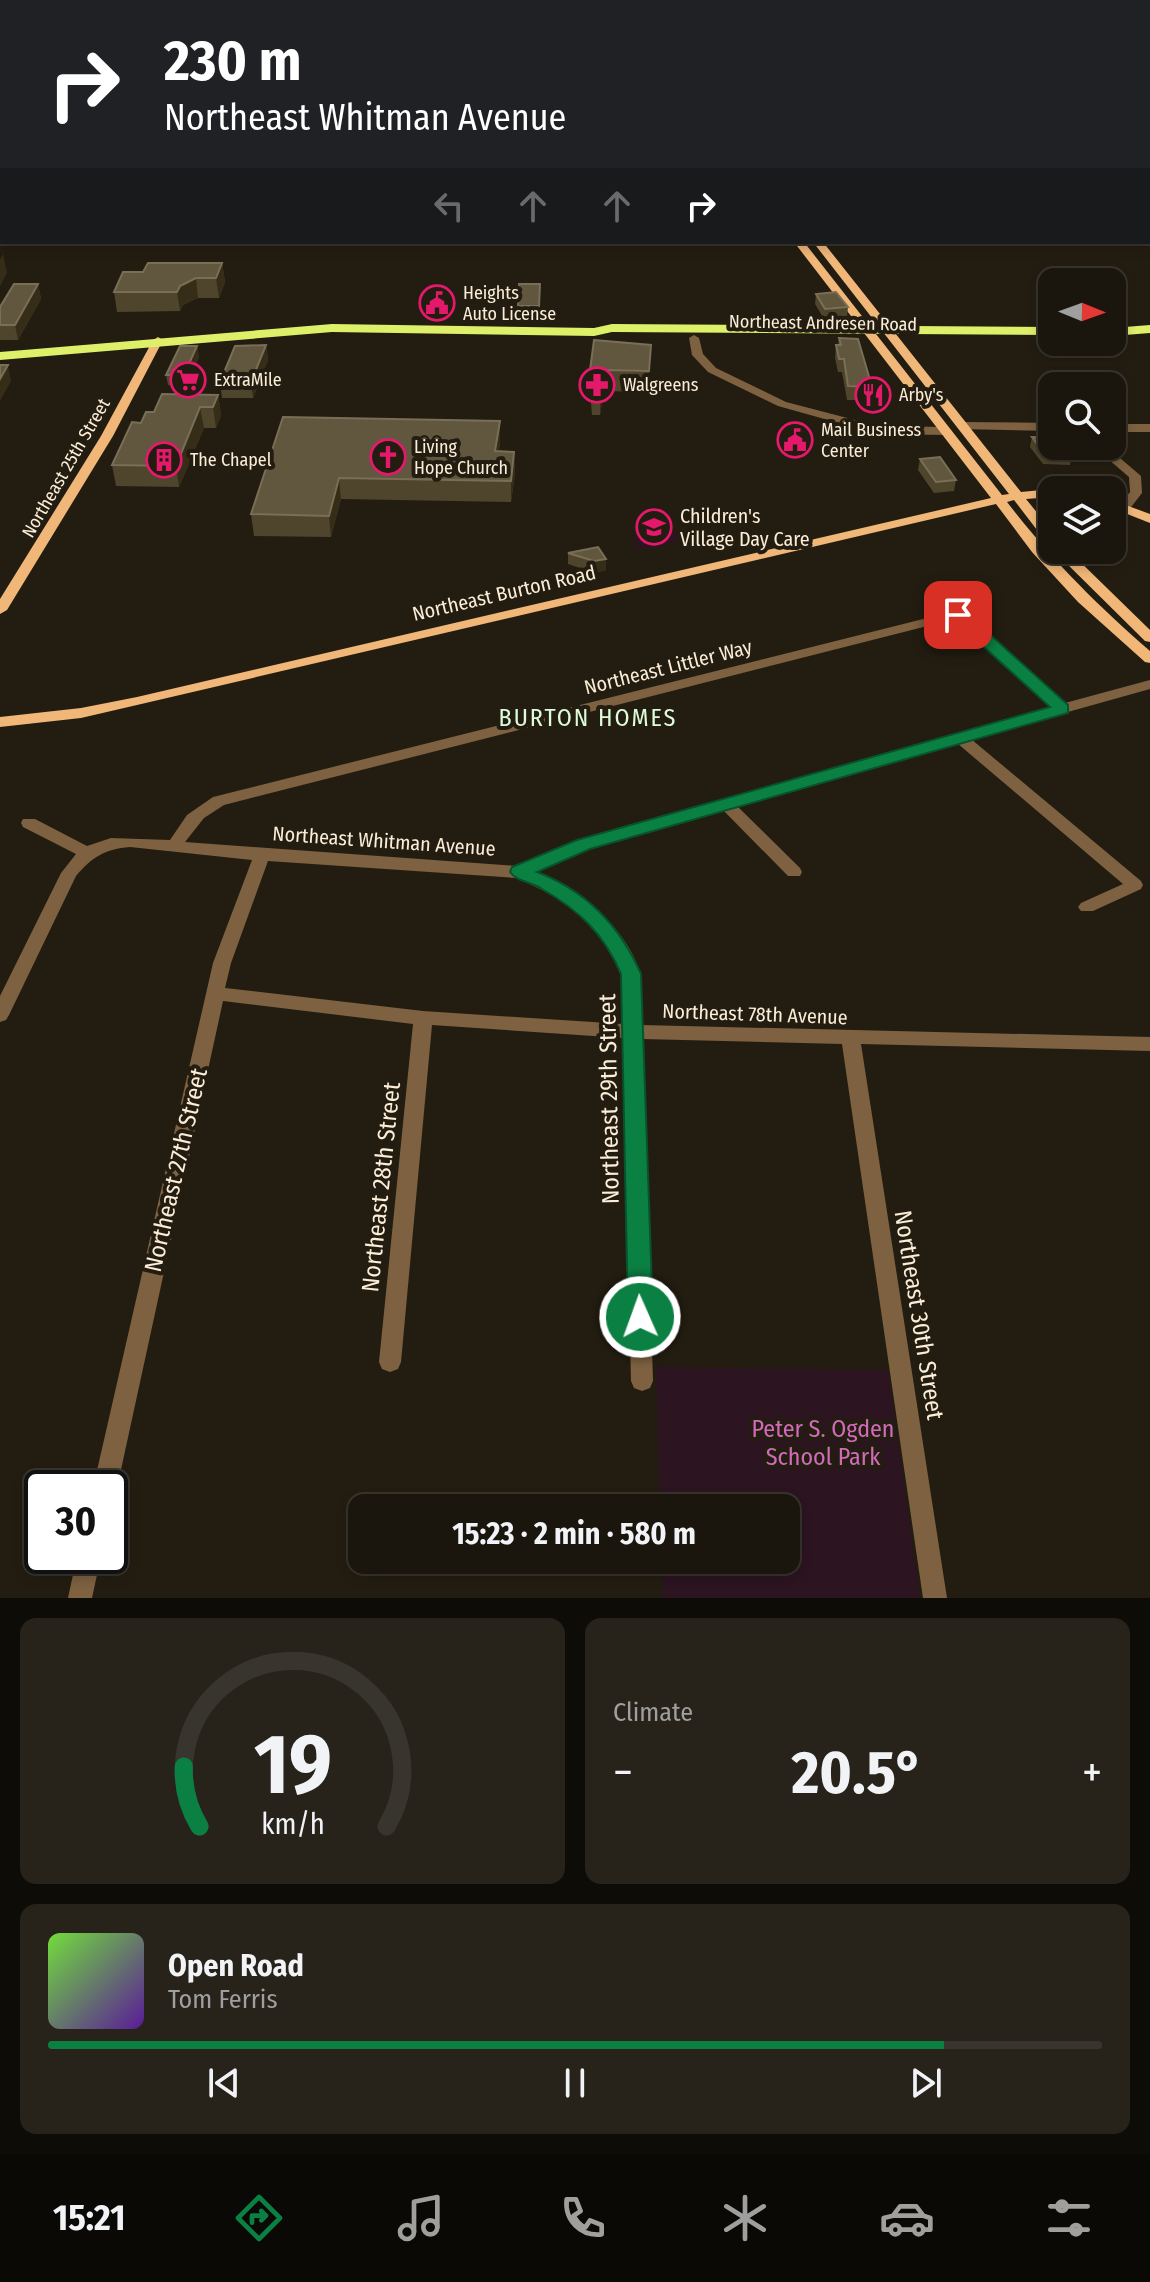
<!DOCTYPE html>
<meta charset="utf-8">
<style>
:root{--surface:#1a160d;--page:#27231b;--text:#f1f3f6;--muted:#9f9f9d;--line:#38352e;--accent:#0b8043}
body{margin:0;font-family:"Fira Sans Condensed",sans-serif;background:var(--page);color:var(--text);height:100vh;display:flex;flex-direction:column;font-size:30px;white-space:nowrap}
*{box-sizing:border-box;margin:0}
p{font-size:26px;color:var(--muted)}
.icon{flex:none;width:44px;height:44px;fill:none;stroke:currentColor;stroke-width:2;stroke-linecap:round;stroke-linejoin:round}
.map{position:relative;height:1598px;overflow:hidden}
.side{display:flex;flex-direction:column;gap:20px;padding:20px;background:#0e0c07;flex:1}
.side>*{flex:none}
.top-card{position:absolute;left:0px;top:0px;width:1150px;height:244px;box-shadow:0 4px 12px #0003,0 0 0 2px var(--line);background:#202124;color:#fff;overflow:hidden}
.needle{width:52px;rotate:91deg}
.controls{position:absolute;left:1038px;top:268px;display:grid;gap:16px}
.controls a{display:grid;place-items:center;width:88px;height:88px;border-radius:16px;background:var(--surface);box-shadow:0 4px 12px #0003,0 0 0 2px var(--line);font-size:40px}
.speed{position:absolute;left:24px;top:1470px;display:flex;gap:16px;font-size:40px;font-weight:700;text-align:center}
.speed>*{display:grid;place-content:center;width:104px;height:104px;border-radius:50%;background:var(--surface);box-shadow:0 4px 12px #0003,0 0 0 2px var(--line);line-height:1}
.speed .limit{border:4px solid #111;border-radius:12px;background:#fff;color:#111}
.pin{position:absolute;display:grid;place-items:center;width:68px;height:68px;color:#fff;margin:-34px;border-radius:16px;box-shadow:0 4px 12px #0006}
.me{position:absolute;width:88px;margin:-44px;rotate:358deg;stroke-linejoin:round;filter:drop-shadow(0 0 6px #0008)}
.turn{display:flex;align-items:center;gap:28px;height:168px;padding:0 32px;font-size:36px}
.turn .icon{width:104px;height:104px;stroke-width:2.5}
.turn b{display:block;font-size:56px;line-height:68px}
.lanes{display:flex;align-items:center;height:76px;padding:0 32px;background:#0003;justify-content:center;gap:40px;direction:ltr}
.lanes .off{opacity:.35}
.big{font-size:60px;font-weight:700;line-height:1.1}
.side .card{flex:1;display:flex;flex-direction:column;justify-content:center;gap:12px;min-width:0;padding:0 28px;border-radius:16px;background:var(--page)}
.side .dial{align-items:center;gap:0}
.dial svg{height:208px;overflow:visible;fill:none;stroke:var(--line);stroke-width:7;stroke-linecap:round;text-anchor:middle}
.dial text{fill:var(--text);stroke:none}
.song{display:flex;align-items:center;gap:24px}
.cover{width:96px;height:96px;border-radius:12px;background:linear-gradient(135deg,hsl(100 70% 55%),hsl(270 70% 35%))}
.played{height:8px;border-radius:4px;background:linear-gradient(90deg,var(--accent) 85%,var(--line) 85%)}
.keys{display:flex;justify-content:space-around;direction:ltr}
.heat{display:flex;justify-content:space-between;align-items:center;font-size:44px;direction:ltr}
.side .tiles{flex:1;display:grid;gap:20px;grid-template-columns:1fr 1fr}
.card:last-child{grid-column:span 2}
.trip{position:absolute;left:348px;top:1494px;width:452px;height:80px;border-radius:16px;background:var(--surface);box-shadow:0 4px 12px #0003,0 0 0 2px var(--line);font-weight:700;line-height:80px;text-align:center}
.dock{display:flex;height:128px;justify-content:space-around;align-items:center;background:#0a0905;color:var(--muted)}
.dock .icon{width:56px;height:56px}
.dock .current{color:var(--accent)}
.dock b{font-size:36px;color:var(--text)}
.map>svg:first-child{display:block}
.green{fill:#2c1421}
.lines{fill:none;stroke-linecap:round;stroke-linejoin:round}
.street{fill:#7d6141;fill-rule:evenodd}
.secondary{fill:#f0b778;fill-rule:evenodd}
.primary{fill:#deef6a;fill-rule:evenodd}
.wall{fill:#4f442c}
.shaded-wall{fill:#362d19}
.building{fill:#61563e;stroke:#7a6e56;stroke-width:2}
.route{fill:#0b8043;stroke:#07532c;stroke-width:2}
.labels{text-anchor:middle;stroke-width:8;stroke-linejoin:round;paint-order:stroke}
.far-poi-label{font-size:18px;fill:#fbedd7;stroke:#231d11;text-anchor:start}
.far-street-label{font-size:18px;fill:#fbedd7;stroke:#231d11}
.poi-label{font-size:20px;fill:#fbedd7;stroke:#231d11;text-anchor:start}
.street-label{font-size:20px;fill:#fbedd7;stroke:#231d11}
.quarter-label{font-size:24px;letter-spacing:2px;fill:#ddfbd9;stroke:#231d11}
.near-street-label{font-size:24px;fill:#fbedd7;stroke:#231d11}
.near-park-label{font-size:24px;fill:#d36ab9;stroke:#231d11}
</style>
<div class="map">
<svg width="1150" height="1598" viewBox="0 0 1150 1598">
<rect width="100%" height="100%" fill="#231d11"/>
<g class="green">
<path d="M 684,531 L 687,539 L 643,550 L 638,549 L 633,536 Z"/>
<path d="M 656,1367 L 888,1370 L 920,1598 L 663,1598 L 662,1560 L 786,1560 L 786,1508 L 660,1508 Z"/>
</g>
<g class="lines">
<g class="street">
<rect x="138" y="0" width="8" height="2"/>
<path d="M 933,0 L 941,0 L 942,2 L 934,2 Z"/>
<path d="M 1010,0 L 1018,0 L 1020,2 L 1012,2 Z"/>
<path d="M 1081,0 L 1089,0 L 1091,2 L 1083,2 Z"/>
<rect x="1148" y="161" width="2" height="6"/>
<path d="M 694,335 L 699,338 L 703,354 L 716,368 L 786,402 L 878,426 L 946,427 L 952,431 L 946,435 L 878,434 L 778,406 L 708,372 L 692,355 L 689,338 Z"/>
<path d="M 963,422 L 1052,423 L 1052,431 L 959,429 L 959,423 Z"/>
<rect x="1112" y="424" width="38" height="8"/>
<path d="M 1093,446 L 1106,446 L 1141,476 L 1142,493 L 1128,511 L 1123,512 L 1117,508 L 1130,492 L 1129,477 Z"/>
<path d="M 983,604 L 988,605 L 990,608 L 988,611 L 968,616 L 1065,703 L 1150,680 L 1150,689 L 971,739 L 1141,881 L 1143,885 L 1141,889 L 1093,911 L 1081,911 L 1078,907 L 1081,903 L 1123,884 L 957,743 L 737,806 L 800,868 L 802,872 L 800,876 L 788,876 L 723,810 L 589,848 L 534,872 C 575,889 630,928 640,975 C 643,990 641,1009 642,1025 L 1150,1037 L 1150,1051 L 861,1044 L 947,1598 L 923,1598 L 842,1044 L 642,1039 L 653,1381 L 650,1388 L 642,1391 L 634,1388 L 631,1381 L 623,1038 L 432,1025 L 401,1362 L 398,1369 L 390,1372 L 382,1369 L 379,1362 L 413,1024 L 223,1001 L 117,1488 L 110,1497 L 110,1488 L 93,1488 L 213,963 L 252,860 L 130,847 C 105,849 92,857 76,876 L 9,1015 L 6,1020 L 0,1022 L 0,996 L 61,873 L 76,854 L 23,827 L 21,823 L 23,819 L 35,819 L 87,846 L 111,838 L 170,840 L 187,815 L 213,797 ZM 955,619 L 1051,707 L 577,840 L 517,866 L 185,842 L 204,818 L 224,805 ZM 268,861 L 516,878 C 557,895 611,926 622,973 C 625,989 623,1009 623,1024 L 423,1011 L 225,988 L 231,963 Z"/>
<path d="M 77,1556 L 101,1556 L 92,1598 L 68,1598 Z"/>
</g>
<g class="secondary">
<path d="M 571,0 L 580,0 L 582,2 L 573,2 Z"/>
<rect x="0" y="140" width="2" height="6"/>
<path d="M 794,242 L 804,242 L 1002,495 L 1009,494 L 813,242 L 823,242 L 1021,492 L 1052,489 L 1055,490 L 1052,490 L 1052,497 L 1026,499 L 1052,531 L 1052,544 L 1047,543 L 1014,500 L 1007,502 C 1052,560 1095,603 1150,651 L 1150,663 L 1145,662 L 1078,602 L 1032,552 L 996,504 L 137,705 L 81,718 L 0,727 L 0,717 L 81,708 L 137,697 L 991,498 Z"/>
<path d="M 158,337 L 163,340 L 113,436 L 7,610 L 0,614 L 0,599 L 101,436 L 153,340 Z"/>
<path d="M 1112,500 L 1150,514 L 1150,523 L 1112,508 Z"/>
<path d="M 1053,550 L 1068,550 L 1150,630 L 1150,642 L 1145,641 Z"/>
</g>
<g class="primary">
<path d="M 332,324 L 594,328 L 612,324 L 1052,327 L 1052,335 L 612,332 L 594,336 L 332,332 L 0,360 L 0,352 Z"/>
<path d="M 1150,325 L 1150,333 L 1112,336 L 1112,328 Z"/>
</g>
</g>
<g class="wall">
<rect x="0" y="69" width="2" height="55"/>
<path d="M 1148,198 L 1150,198 L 1150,236 L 1149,236 L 1148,238 Z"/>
<path d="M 222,263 L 225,282 L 219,298 L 198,298 L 183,305 L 180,311 L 117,312 L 114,292 L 143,272 Z"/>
<path d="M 38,284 L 41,299 L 18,340 L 0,340 L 0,307 Z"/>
<path d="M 540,284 L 539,316 L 518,316 L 518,306 Z"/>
<path d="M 816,294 L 848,307 L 847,317 L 824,319 L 815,304 Z"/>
<path d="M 839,338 L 872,387 L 871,400 L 847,400 L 842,372 L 838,372 L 835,358 L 836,345 L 838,345 Z"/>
<path d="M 266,345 L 268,360 L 253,398 L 222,398 L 220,382 Z"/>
<path d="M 651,345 L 648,392 L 604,391 L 600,415 L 592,415 L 590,391 L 590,370 Z"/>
<path d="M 197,346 L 199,357 L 186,386 L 168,385 L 166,375 Z"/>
<path d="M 218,395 L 221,415 L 216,428 L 204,428 L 179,487 L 116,486 L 112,465 L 141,423 L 154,412 Z"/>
<path d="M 283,417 L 500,421 L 500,442 L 499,451 L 514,452 L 515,473 L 511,502 L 341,499 L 331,537 L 254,536 L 251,514 Z"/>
<path d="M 1032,437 L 1072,455 L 1070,465 L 1043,464 L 1030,447 Z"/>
<path d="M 920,459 L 956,480 L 954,491 L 934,493 L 918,470 Z"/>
<path d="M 568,553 L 606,559 L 606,570 L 594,573 L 568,564 Z"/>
</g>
<g class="shaded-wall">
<path d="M 3,254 L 7,273 L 0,286 L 0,259 Z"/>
<path d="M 222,263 L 225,282 L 219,298 L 216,278 Z"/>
<path d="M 196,278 L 198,298 L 183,305 L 180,311 L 177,292 L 180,286 Z"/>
<path d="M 38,284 L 41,299 L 18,340 L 15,325 Z"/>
<path d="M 266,345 L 268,360 L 253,398 L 251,382 Z"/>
<path d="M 197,346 L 199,357 L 186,386 L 184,375 Z"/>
<path d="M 8,365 L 11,381 L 0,401 L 0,379 Z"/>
<path d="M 604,370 L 604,391 L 600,415 L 600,394 Z"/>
<path d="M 218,395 L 221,415 L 216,428 L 213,407 Z"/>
<path d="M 200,407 L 204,428 L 179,487 L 176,466 Z"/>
<path d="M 500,421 L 500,442 L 496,472 L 495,451 Z"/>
<path d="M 514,452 L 515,473 L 511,502 L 511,481 Z"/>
<path d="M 339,478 L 341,499 L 331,537 L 329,516 Z"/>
<path d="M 606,559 L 606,570 L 594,573 L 594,561 Z"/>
</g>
<g class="building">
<path d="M 832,0 L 852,0 L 853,2 L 833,2 Z"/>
<rect x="0" y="69" width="2" height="30"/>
<rect x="1148" y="198" width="2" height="20"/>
<path d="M 148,263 L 222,263 L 216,278 L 196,278 L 180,286 L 177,292 L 114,292 L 123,272 L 143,272 Z"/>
<path d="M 14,284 L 38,284 L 15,325 L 0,325 L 0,307 Z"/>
<path d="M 519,284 L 540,284 L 539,306 L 518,306 Z"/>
<path d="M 836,292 L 848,307 L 825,309 L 816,294 Z"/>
<path d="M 839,338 L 858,339 L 872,387 L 848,386 L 844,359 L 839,359 L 836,345 L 841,345 Z"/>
<path d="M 594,340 L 651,345 L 649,371 L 604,370 L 600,394 L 592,393 L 590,370 Z"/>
<path d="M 266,345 L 251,382 L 220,382 L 235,346 Z"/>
<path d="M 180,346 L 197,346 L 184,375 L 166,375 Z"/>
<path d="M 0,365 L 8,365 L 0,379 Z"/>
<path d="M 162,394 L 218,395 L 213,407 L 200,407 L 176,466 L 112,465 L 132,422 L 141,423 L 146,412 L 154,412 Z"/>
<path d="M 283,417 L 500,421 L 495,451 L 514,452 L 511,481 L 339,478 L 329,516 L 251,514 Z"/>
<path d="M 1032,437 L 1052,438 L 1052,446 L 1065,446 L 1072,455 L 1045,454 Z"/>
<path d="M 940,457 L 956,480 L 936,482 L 920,459 Z"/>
<path d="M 598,547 L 606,559 L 594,561 L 568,553 Z"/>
</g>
<path class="route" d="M 952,611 L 964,611 L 1068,705 L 1068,713 L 590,849 L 537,872 C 587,891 620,926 641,974 L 653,1317 L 649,1325 L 640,1328 L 632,1325 L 628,1317 L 621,974 C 604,934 580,911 542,889 C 532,882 517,882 510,872 L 512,867 L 577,840 L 1050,707 L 952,618 Z"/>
<defs>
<symbol id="civic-ring" viewBox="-11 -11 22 22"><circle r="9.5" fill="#231d11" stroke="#e5196b" stroke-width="1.5"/><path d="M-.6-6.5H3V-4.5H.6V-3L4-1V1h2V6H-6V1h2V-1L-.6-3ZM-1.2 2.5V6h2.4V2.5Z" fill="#e5196b"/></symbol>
<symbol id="supermarket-ring" viewBox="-11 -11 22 22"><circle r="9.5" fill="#231d11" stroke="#e5196b" stroke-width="1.5"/><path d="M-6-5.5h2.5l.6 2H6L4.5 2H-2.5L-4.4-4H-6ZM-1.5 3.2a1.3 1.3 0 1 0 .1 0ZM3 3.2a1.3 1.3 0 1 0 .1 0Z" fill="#e5196b"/></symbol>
<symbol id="pharmacy-ring" viewBox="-11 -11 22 22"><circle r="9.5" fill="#231d11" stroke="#e5196b" stroke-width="1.5"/><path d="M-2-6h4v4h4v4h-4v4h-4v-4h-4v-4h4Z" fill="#e5196b"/></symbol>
<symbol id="restaurant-ring" viewBox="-11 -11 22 22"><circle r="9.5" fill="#231d11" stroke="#e5196b" stroke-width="1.5"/><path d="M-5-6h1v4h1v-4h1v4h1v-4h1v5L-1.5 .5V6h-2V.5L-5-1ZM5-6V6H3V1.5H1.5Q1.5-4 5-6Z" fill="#e5196b"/></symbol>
<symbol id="church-ring" viewBox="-11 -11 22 22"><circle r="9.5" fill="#231d11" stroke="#e5196b" stroke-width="1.5"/><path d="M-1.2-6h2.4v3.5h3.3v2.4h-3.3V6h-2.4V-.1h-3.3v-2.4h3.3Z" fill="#e5196b"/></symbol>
<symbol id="building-ring" viewBox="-11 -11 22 22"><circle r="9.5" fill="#231d11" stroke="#e5196b" stroke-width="1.5"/><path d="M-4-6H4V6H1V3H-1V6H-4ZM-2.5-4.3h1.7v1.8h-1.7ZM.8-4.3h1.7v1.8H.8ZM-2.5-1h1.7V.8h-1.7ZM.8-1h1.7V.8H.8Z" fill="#e5196b"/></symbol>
<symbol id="school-ring" viewBox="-11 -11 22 22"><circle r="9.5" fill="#231d11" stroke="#e5196b" stroke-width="1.5"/><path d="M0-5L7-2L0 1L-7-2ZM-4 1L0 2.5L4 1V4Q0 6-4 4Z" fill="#e5196b"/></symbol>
</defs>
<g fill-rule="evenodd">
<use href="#civic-ring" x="417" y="283" width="40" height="40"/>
<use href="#supermarket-ring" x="168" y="360" width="40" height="40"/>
<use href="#pharmacy-ring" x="577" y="365" width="40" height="40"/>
<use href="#restaurant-ring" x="853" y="375" width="40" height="40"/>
<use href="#civic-ring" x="775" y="420" width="40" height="40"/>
<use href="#church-ring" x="368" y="437" width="40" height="40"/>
<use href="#building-ring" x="144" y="440" width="40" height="40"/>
<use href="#school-ring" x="634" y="507" width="40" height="40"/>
</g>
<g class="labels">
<g class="far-poi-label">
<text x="463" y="299">Heights<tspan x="463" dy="21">Auto License</tspan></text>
<text x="214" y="386">ExtraMile</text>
<text x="623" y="391">Walgreens</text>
<text x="899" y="401">Arby's</text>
<text x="821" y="436">Mail Business<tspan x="821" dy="21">Center</tspan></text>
<text x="414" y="453">Living<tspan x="414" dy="21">Hope Church</tspan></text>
<text x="190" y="466">The Chapel</text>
</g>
<g class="far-street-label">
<text transform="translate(823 323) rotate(1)" y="6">Northeast Andresen Road</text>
<text transform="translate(66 468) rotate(-60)" y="6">Northeast 25th Street</text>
</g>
<g class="poi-label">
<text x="680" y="523">Children's<tspan x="680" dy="23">Village Day Care</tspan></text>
</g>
<g class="street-label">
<text transform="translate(504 593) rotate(-13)" y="7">Northeast Burton Road</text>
<text transform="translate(668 667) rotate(-14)" y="7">Northeast Littler Way</text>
<text transform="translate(384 841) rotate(4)" y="7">Northeast Whitman Avenue</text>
<text transform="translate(755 1014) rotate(2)" y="7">Northeast 78th Avenue</text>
</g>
<g class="quarter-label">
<text x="588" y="726">BURTON HOMES</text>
</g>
<g class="near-street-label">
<text transform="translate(609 1099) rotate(-91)" y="8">Northeast 29th Street</text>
<text transform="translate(176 1170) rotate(-77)" y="8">Northeast 27th Street</text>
<text transform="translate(381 1187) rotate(-84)" y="8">Northeast 28th Street</text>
<text transform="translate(919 1315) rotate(81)" y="8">Northeast 30th Street</text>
</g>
<g class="near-park-label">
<text x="823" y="1437">Peter S. Ogden<tspan x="823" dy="28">School Park</tspan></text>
</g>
</g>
</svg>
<div class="controls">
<a><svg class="needle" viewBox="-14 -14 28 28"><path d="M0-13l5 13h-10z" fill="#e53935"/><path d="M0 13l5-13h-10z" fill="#9f9f9d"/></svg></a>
<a><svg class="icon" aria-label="search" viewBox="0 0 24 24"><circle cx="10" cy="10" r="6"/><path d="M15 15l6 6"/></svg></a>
<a><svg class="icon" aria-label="layers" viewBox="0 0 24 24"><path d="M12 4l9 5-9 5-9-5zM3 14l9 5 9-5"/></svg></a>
</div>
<div class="speed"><div class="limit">30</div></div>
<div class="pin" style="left:958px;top:615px;background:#d93025"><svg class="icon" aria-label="arrive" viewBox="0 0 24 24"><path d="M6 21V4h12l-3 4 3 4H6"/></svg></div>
<svg class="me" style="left:640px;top:1317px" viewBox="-20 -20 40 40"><circle r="17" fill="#0b8043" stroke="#fff" stroke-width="3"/><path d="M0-11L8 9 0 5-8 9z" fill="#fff"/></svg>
<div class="trip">15:23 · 2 min · 580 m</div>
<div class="top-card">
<div class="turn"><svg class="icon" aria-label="right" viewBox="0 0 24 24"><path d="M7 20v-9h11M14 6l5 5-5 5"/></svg><div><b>230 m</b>Northeast Whitman Avenue</div></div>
<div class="lanes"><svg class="icon off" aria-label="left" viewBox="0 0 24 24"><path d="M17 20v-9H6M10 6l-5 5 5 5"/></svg><svg class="icon off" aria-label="ahead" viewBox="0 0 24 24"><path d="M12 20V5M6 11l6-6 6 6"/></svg><svg class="icon off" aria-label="ahead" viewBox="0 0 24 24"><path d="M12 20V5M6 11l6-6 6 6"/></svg><svg class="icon" aria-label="right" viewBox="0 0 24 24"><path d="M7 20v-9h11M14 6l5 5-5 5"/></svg></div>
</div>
</div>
<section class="side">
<div class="tiles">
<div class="card dial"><svg viewBox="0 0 100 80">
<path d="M14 69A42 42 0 1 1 86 69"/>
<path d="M14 69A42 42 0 0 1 8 46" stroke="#0b8043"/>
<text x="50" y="56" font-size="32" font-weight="700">19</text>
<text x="50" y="72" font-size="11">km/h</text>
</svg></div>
<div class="card"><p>Climate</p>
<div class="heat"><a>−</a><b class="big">20.5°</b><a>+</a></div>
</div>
<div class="card">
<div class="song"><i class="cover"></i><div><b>Open Road</b><p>Tom Ferris</p></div></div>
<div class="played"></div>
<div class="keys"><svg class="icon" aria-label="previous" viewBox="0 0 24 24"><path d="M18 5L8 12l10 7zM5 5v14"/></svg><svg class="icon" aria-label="pause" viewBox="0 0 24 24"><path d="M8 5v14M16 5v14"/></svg><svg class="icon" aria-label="next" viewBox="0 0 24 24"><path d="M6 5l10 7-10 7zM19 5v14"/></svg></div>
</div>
</div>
</section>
<nav class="dock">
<b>15:21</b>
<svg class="icon current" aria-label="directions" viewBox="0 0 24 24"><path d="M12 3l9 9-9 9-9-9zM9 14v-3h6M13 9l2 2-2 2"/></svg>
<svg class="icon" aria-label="music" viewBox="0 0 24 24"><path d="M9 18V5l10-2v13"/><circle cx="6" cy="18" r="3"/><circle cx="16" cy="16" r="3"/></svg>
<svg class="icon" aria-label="phone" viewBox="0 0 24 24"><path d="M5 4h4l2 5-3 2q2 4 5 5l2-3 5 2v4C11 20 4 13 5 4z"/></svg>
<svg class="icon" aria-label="climate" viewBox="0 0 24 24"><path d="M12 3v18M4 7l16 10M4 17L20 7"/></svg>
<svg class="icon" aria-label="car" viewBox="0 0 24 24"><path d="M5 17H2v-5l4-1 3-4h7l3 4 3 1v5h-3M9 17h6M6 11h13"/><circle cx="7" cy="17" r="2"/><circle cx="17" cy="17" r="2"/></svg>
<svg class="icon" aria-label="filters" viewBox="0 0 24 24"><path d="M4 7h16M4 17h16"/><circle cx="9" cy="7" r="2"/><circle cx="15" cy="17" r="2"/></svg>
</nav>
